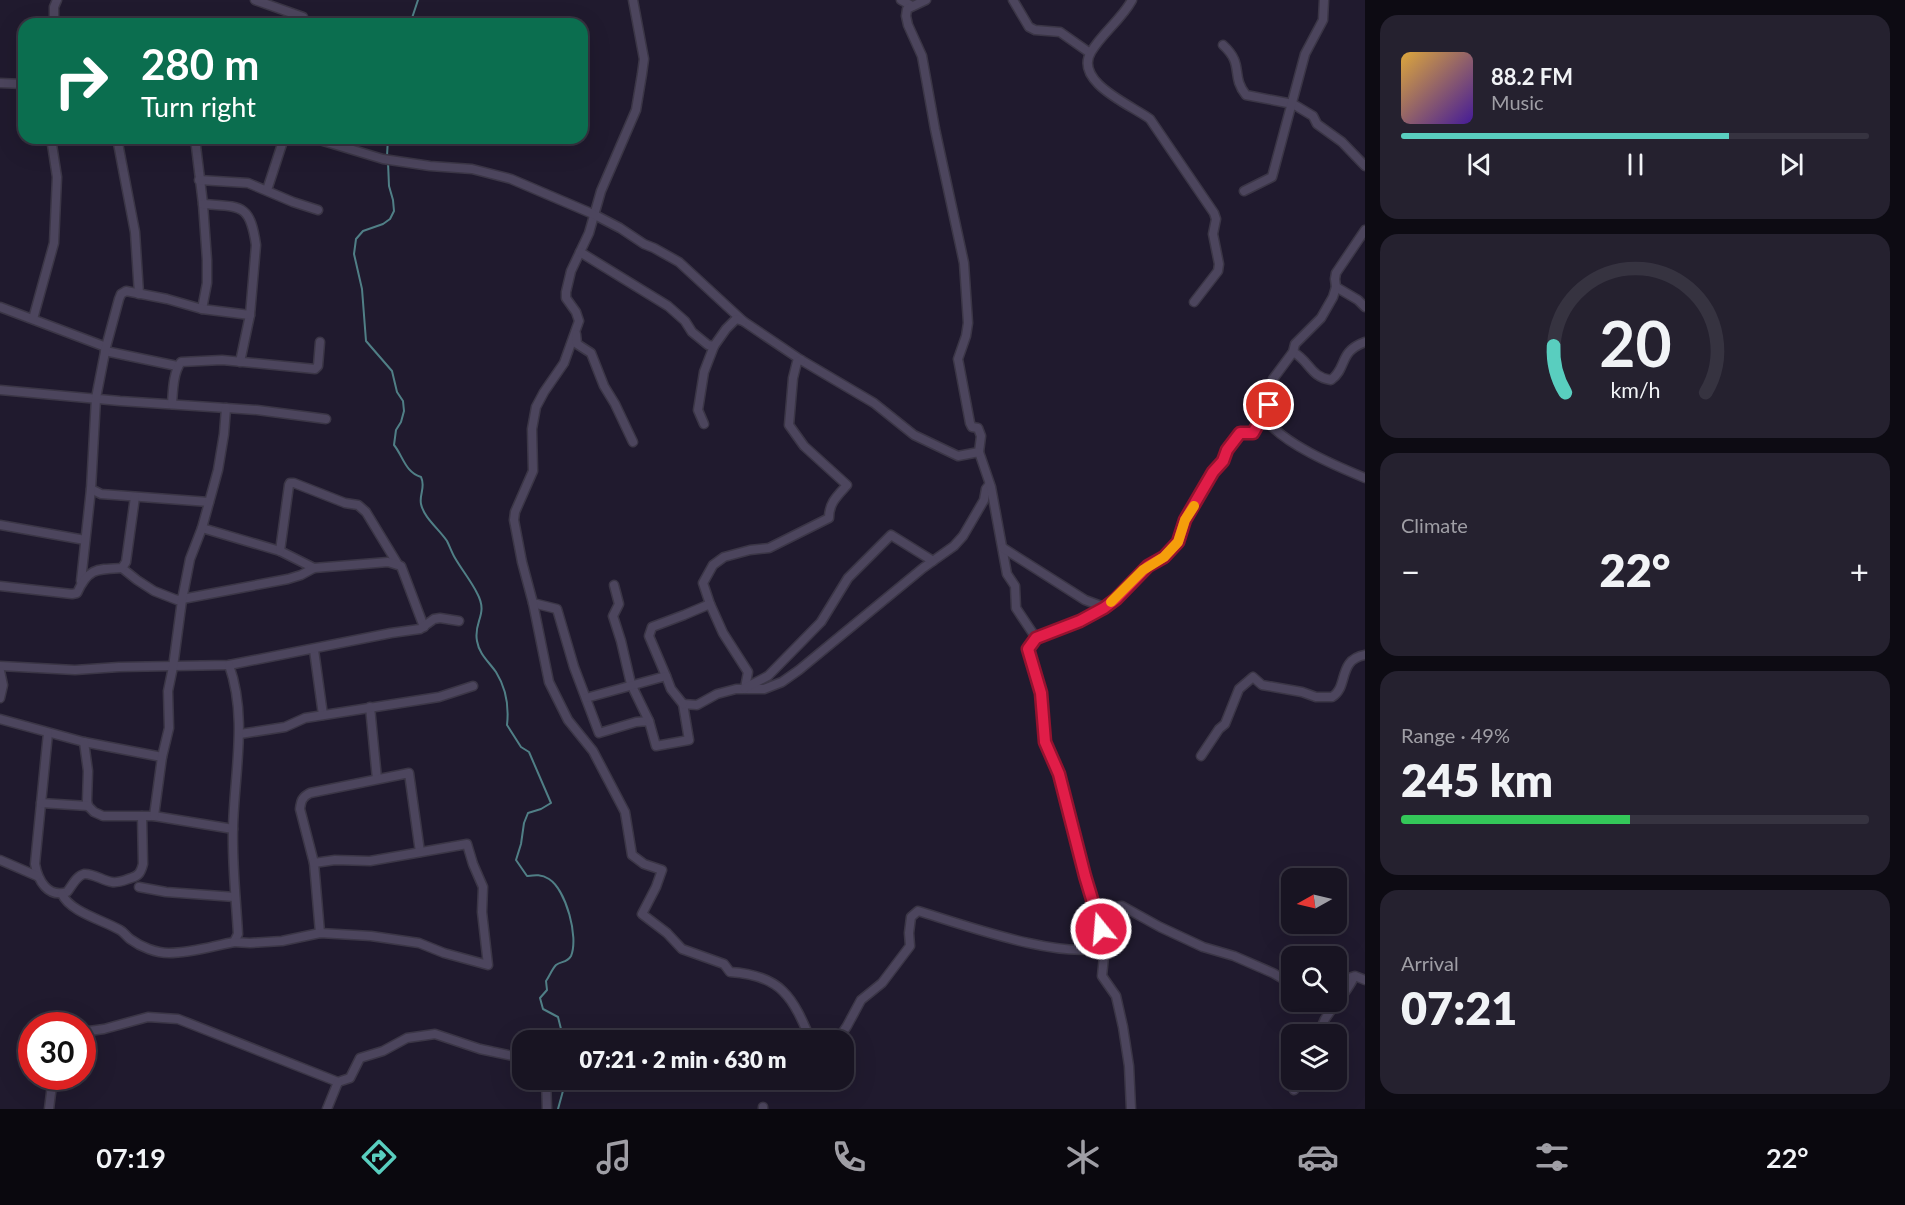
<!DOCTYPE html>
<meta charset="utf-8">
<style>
:root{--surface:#181422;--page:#25212f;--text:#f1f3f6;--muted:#9f9ea5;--line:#363340;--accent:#59cebf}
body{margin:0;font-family:Lato,sans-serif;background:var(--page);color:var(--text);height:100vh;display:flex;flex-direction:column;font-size:22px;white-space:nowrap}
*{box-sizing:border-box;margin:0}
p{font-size:20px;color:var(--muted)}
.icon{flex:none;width:33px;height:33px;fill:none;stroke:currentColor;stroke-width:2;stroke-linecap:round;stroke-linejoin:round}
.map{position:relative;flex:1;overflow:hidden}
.sheet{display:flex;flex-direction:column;gap:15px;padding:15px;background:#0d0b13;width:540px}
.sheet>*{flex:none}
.banner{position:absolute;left:18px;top:18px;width:570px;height:126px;border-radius:18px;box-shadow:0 6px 24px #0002,0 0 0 2px var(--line);background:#0b6e4f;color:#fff;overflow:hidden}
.needle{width:39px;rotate:262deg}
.fabs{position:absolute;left:1281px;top:868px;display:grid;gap:12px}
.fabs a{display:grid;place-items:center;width:66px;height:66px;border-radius:12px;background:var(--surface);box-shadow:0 6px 24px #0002,0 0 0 2px var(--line);font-size:30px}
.speed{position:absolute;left:18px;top:1012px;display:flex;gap:12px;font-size:30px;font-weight:700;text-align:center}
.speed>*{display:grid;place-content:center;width:78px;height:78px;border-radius:50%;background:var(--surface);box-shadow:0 6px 24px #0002,0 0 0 2px var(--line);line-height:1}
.speed .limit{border:9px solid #d22;background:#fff;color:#111}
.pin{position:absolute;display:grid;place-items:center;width:51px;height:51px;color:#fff;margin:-26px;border:3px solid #fff;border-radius:50%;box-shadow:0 2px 6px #0007}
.me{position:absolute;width:66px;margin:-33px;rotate:343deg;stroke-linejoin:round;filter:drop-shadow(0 0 4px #0008)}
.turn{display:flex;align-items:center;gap:21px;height:126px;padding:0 24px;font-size:27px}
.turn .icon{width:78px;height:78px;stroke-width:2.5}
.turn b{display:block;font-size:42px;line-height:51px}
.big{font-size:45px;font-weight:800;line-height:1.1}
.sheet .widget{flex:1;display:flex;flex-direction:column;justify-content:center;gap:9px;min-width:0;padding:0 21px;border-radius:18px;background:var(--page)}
.sheet .dial{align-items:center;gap:0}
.dial svg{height:156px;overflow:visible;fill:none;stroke:var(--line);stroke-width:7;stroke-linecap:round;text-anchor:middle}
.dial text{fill:var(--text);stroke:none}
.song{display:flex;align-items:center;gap:18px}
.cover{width:72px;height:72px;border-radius:9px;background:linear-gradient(135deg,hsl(40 70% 55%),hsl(260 70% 35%))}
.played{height:6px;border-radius:3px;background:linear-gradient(90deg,var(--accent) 70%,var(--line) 70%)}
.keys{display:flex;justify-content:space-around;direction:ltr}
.heat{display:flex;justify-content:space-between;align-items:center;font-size:33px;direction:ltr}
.charge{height:9px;border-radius:4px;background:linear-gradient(90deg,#34c759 49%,var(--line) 0)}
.trip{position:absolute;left:512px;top:1030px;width:342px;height:60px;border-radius:18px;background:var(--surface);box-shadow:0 6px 24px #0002,0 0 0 2px var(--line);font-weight:800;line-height:60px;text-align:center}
.dock{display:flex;height:96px;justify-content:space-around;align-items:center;background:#0a080e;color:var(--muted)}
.dock .icon{width:42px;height:42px}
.dock .current{color:var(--accent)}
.dock b{font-size:27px;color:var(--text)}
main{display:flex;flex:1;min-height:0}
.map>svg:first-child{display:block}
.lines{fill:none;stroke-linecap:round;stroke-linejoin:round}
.stream{stroke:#507f86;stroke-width:2}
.street-casing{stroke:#3b3646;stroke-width:11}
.street{stroke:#4c455d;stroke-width:8}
.route-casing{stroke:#92132f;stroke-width:15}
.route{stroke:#e11d48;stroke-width:10}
.slow{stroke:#f59e0b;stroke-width:10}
</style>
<main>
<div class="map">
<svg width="1365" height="1109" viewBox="0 0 1365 1109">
<rect width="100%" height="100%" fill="#201a2e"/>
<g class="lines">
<g class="stream">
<path d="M 410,24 L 418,0"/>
<path d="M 387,156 L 388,138"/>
<path d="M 388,162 L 389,186 L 393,200 L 394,211 L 390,219 L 383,224 L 363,231 L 356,239 L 354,254 L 362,289 L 366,341 L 392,371 L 397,392 L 403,401 L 404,411 L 401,422 L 396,430 L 394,445 C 403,456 405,472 421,477 C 426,487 419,494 421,504 C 424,518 439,529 447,541 C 450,547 452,553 455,558 C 462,570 471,581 477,593 C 489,615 473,621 477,641 C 479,654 489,662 496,672 C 506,688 509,707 507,725 L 521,747 L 529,752 L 551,803 L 541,809 L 528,813 L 524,823 L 521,844 L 516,860 L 527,876 C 535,875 541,874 549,879 C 566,890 579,937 571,956 C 567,963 561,961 556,965 C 552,969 549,977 546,981 L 547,990 L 540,998 L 543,1009 L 558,1017 L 564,1041"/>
<path d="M 558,1109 L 566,1080"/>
</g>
<defs>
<g id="street">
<path d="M 255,0 L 303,17"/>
<path d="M 633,0 L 644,59 L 642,74 L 636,110 L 601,191 L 589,233 L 571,271 L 566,292 L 566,298 L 576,312 L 579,321 L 564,363 L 544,392 L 536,407 L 532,429 L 533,471 L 515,512 L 514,520 L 522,562 L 533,603 L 557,609 L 574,667 L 599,733 L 636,722 L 649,721 L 656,746 L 689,740 L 683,704 L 697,705 L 717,694 L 736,689 L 764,689 L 782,682 L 799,670 L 923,568 L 954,546 L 963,536 L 984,500 L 986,489 L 989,485"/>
<path d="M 901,0 L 912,6"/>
<path d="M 926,0 L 907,9 L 906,16 L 908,25 L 922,56 L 935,129 L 964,263 L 968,323 L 966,336 L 958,359 L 959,364 L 970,423 L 972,427 L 978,428 L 981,436 L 979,452 L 991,487 L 1007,574 L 1015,586 L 1016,608 L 1036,638"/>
<path d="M 1013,0 L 1029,27 L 1035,30 L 1060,32 L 1090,53"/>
<path d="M 1132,0 C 1121,20 1102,33 1091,52 C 1073,82 1133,106 1150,119 L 1214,213 L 1216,219 L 1213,234 L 1219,264 L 1218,271 L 1194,302"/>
<path d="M 54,24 L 54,7 L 57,0"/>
<path d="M 1223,45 C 1245,65 1230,75 1246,95 L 1293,104 L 1313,116 L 1317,124 L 1342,142 L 1365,166"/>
<path d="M 0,83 L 24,84"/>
<path d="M 117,138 L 135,232 L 139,294"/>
<path d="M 195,138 L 203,204 L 207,260 L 207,283 L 202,309"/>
<path d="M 313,138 L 383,159 L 430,166 L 472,169 L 511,179 L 593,214 L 620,228 L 644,244 L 654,248 L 679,262 L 743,321 L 801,360 L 874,403 L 914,435 L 958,456 L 979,452"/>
<path d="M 199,180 L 248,183 L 293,202 L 318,210"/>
<path d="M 267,190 L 284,138"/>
<path d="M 1244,191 L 1272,177 L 1305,54 L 1323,20 L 1324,0"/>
<path d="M 203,204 C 241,207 250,203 256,245 L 250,315 L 240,362"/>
<path d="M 580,252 L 668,306 L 685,321 L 692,332 L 708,345 L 714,346"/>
<path d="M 1336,287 L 1358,300 L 1365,307"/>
<path d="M 0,307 L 106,347"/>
<path d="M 33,319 L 54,243 L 57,177 L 51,138"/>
<path d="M 576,334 L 577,344 L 591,353 L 604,386 L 615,404 L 633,442"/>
<path d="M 105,351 L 177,366"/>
<path d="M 1293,352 C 1310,361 1310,377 1331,380 C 1348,367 1338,352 1365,342"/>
<path d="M 0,390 L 120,401 L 257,410 L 326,419"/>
<path d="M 172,404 C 173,390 173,373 181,362 L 222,360 L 315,369 L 318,366 L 320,342"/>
<path d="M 1264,417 C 1281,443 1336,466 1365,478"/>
<path d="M 704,424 L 698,410 L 704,372 L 714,346 L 726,329 L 736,319 L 743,321"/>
<path d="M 209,502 L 101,494 L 91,489 L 96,398 L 106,347 L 119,299 L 121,294 L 126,291 L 167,299 L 202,309 L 250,315"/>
<path d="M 0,525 L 85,540"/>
<path d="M 202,528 L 280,551 L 314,568"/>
<path d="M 1003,548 L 1085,600 L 1104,607"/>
<path d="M 280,551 L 289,485 L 290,483 L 294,483 L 345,503 L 358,505 L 366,512 L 397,563"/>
<path d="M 122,568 L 137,580 L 154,591 L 177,600 L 288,579 L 301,575 L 314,568 L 388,562 L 401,566 L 424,627"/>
<path d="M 81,581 L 91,489"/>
<path d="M 614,585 L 619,604 L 613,616 L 621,641 L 631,684 L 649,721"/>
<path d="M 0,586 L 72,594 L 77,593 C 88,568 97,569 122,568 L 126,562 L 135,497"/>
<path d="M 533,603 L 549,682 L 568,720 L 593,751 L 625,812 L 632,855 L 644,864 L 662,870 L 656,887 L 642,914 L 667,933 L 682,949 L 724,964 L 730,972 C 781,975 793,997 811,1041"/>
<path d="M 710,604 L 703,583 L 713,565 L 724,557 L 750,550 L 769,548 L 829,518 C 829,503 837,496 847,485 L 804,446 L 789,425 L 793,378 L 797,362 L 801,360"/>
<path d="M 314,650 L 323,715"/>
<path d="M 0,666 L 75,670 L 119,667 L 229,665 L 391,633 L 420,629 L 434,619 L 440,618 L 459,621"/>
<path d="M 0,671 L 3,685 L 0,698"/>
<path d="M 666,676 L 649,636 L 652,627 L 684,615 L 710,604 L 723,633 L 748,672 L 745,688"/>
<path d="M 745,688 L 768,676 L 821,622 L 848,578 L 891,535 L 933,561"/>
<path d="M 586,698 L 666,676 L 671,689 L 683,704"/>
<path d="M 370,707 L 377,779"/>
<path d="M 0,719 L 84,742 L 162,757"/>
<path d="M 48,733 L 35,864 C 38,881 48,898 67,892 C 72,886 76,876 84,874 C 93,873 103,881 112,882 C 119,883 125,880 131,878 C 139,876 141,872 143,864 L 142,816"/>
<path d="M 240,734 L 285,727 L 305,718 L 439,697 L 473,686"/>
<path d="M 84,742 L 88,771 L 87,801 L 88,806 L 94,812 L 103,816 L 154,816 L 233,829"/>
<path d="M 1201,756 L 1219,729 L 1225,724 L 1239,689 L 1253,677 L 1262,685 L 1302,692 L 1316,697 L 1332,697 C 1349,687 1337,660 1365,655"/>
<path d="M 41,803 L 88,806"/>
<path d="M 154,816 L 162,757 L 169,728 L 168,691 L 173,667 L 182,600 L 190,559 L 202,528 L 218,470 L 224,434 L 226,408"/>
<path d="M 0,860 L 37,876"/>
<path d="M 139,887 L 166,892 L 235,897"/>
<path d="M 62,894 C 70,912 103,920 120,930 C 124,932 126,936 130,939 C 141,947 156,953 169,953 C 191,953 213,946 234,942 L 238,934 C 236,899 232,863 233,829 C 234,774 248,718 229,665"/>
<path d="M 1097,910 L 1122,906 L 1160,927 L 1203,947 L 1234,956 L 1273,973 L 1292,984"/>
<path d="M 320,933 L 314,863 L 300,809 C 301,801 302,797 310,793 L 409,773 L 420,852"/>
<path d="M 234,942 L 250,943 L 282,941 L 320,933 L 371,936 L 419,943 L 444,953 L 488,965 L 482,912 L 483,887 L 473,864 L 467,844 L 370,861 L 335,860 L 314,863"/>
<path d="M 1336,979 L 1340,981 L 1355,976 L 1365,980"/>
<path d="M 1333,1002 L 1336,1003 C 1343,995 1350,986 1354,977"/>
<path d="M 82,1032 L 104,1029 L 148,1017 L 178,1019 L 338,1082 L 350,1078 L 360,1058 L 383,1051 L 407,1038 L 435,1034 L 480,1049 L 522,1058"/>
<path d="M 1318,1035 L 1325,1019 L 1336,1003"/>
<path d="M 837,1041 L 847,1026 L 861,1000 L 882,983 L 910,946 L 909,933 L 911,917 L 918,911 C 961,924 1066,962 1105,946"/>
<path d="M 546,1080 L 547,1109"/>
<path d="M 1294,1090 L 1297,1080"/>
<path d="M 49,1109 L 53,1077"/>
<path d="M 327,1109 L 338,1082"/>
<path d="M 763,1109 L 763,1107"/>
<path d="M 1131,1109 L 1129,1066 L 1123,1027 L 1116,996 L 1102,976 L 1105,946 L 1099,918 L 1085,876 L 1059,773 L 1045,742 L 1041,693 L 1028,649 L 1036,638 L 1080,621 L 1104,607 L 1116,599 L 1148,566 L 1164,557 L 1178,542 L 1186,520 L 1211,475 L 1223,461 L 1227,450 L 1240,433 L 1253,433 L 1269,405 L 1273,379 L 1293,352 L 1295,344 L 1321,318 L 1333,297 L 1336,287 L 1335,279 L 1336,273 L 1365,230"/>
</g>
</defs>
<use href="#street" class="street-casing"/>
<use href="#street" class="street"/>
</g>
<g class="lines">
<defs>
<path id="route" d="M 1101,929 L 1085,876 L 1059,774 L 1045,742 L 1041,693 L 1028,649 L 1036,638 L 1080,621 L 1104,608 L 1116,599 L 1148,566 L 1164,557 L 1178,542 L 1185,520 L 1213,472 L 1223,461 L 1227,450 L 1240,433 L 1253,433 L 1269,405"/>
</defs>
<use href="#route" class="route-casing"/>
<use href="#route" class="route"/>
<path class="slow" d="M 1111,602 L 1143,570 L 1164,557 L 1178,542 L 1185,520 L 1194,506"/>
</g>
</svg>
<div class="fabs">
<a><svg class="needle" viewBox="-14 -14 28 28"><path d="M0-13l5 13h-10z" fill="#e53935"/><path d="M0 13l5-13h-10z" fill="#9f9ea5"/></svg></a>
<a><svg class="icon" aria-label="search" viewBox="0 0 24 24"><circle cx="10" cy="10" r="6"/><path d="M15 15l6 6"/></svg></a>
<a><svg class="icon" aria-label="layers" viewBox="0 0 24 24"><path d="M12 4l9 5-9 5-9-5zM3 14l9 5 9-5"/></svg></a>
</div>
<div class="speed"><div class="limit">30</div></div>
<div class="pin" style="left:1269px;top:405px;background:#d93025"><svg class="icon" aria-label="arrive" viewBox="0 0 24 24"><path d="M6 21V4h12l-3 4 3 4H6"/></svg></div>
<svg class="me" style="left:1101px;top:929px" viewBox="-20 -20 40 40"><circle r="17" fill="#e11d48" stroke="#fff" stroke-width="3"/><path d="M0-11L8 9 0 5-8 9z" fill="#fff"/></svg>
<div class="trip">07:21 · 2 min · 630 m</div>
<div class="banner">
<div class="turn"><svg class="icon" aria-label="right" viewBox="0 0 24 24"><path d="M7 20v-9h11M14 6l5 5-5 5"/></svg><div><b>280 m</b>Turn right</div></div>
</div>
</div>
<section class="sheet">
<div class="widget">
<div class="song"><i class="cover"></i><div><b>88.2 FM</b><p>Music</p></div></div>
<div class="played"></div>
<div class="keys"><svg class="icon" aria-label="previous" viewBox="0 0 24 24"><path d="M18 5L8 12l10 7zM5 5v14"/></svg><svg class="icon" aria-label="pause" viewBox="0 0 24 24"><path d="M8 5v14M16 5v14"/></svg><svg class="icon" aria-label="next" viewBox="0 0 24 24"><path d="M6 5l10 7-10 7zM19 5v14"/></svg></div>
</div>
<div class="widget dial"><svg viewBox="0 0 100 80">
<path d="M14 69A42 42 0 1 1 86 69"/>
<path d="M14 69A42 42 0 0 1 8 45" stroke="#59cebf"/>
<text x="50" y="56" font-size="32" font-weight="700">20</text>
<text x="50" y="72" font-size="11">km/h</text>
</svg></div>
<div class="widget"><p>Climate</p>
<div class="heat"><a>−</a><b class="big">22°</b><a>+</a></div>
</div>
<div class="widget"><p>Range · 49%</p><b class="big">245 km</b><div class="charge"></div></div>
<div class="widget"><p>Arrival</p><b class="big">07:21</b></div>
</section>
</main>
<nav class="dock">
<b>07:19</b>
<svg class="icon current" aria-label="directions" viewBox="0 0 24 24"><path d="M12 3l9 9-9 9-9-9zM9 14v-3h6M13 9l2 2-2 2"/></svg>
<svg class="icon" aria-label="music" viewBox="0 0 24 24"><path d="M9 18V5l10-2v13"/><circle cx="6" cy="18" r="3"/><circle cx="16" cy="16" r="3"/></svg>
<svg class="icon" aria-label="phone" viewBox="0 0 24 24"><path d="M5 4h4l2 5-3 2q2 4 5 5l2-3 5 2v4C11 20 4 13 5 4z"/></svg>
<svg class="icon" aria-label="climate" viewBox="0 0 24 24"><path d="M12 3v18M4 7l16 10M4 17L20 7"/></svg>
<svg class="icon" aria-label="car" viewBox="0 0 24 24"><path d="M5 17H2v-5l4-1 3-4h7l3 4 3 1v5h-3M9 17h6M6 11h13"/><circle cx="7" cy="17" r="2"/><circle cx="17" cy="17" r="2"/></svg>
<svg class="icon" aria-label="filters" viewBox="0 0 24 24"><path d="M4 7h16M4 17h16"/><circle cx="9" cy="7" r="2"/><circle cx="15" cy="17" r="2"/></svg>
<b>22°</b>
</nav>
